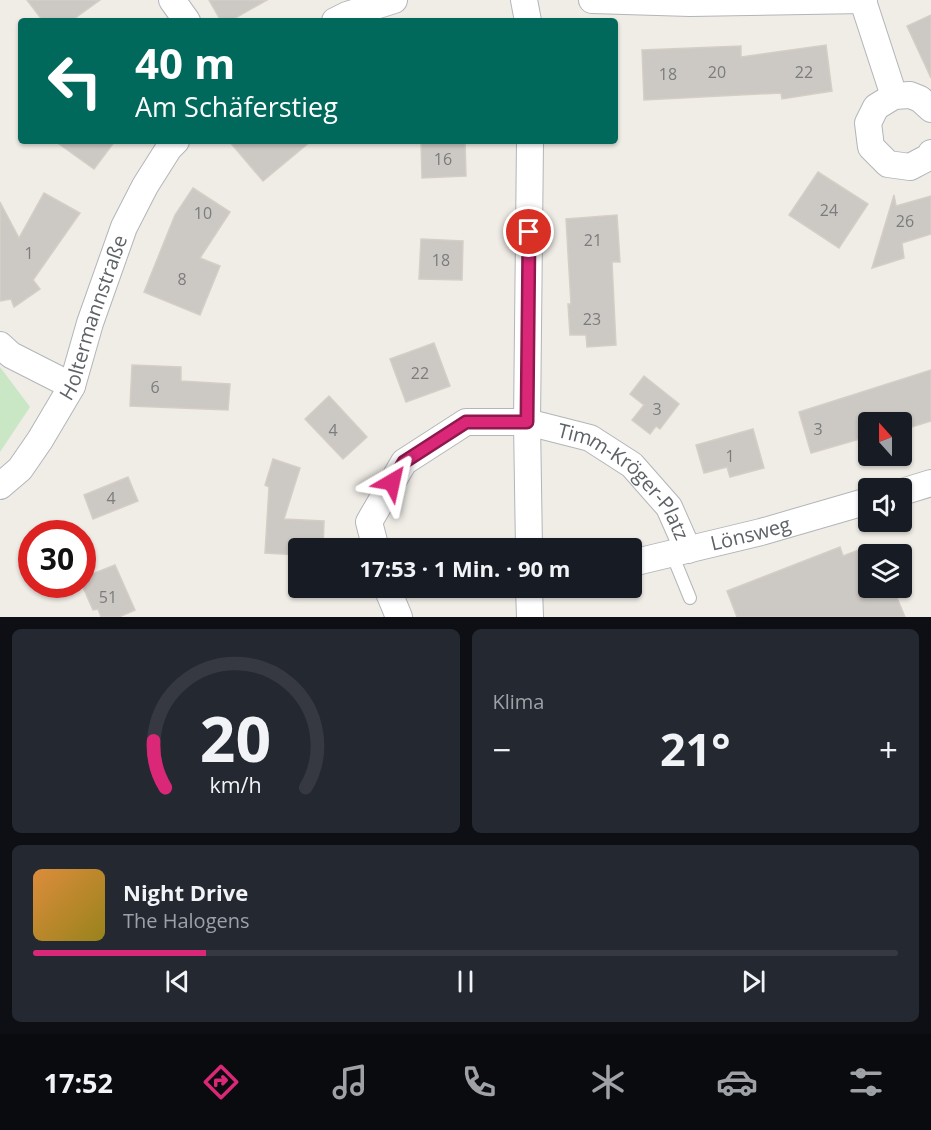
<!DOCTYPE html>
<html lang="de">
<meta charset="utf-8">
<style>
:root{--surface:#171b24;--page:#242831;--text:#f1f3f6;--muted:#9ea1a6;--line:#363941;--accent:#db2777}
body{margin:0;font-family:"Open Sans",sans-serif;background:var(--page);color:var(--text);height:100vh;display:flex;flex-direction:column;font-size:22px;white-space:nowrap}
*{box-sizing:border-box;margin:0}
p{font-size:20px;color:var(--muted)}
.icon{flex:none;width:33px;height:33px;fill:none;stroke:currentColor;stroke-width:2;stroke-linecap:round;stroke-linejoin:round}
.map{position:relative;height:617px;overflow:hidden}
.drawer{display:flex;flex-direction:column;gap:12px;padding:12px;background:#0d0f14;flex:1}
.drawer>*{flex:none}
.hud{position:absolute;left:18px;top:18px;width:600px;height:126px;border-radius:6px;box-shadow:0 2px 4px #0004;background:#00695c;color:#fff;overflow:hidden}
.needle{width:39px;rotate:339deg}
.controls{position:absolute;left:858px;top:412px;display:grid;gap:12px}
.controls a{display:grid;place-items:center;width:54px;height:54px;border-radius:6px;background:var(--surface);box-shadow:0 2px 4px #0004;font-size:30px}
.speed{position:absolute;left:18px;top:520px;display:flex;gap:12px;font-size:30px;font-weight:700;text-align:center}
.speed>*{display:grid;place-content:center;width:78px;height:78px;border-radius:50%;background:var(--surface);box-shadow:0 2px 4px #0004;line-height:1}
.speed .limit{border:9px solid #d22;background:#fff;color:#111}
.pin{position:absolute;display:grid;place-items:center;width:51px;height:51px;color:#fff;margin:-26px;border:3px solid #fff;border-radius:50%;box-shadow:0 2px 6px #0007}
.me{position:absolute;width:66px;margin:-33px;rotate:36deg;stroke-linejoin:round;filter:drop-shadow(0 0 4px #0008)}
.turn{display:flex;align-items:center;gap:21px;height:126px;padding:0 18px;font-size:27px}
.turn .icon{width:78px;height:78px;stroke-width:2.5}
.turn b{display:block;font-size:42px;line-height:51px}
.big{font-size:45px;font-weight:700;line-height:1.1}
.drawer .tile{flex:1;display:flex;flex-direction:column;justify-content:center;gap:9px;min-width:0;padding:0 21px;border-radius:9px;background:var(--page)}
.drawer .dial{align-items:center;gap:0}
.dial svg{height:156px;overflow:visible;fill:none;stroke:var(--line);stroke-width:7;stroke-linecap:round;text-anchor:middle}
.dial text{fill:var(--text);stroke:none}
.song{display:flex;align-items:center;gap:18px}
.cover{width:72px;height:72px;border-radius:9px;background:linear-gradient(135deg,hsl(30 70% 55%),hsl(50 70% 35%))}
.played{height:6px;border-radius:3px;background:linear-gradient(90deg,var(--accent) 20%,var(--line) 20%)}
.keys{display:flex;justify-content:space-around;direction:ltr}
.heat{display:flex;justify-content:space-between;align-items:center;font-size:33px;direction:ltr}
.drawer .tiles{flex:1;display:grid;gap:12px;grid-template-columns:1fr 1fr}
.tile:last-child{grid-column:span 2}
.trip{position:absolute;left:288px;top:538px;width:354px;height:60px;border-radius:6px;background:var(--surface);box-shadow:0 2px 4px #0004;font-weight:700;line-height:60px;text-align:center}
.dock{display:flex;height:96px;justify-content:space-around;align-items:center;background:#090b0e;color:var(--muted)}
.dock .icon{width:42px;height:42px}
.dock .on{color:var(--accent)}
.dock b{font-size:27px;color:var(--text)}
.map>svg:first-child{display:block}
.green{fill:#c9e7c4}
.building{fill:#ccc8c4;stroke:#d5cec5;stroke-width:1.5}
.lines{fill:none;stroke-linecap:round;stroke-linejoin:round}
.lane-casing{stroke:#b2b5b9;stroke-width:14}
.street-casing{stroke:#b2b5b9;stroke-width:28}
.lane{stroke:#fff;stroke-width:12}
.street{stroke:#fff;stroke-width:26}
.route-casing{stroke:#8e194d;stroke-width:15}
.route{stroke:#db2777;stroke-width:10}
.labels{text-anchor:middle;stroke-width:4.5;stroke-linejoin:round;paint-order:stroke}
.number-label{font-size:16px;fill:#7a7c7e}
.street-label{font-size:20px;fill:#5e6367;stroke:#fff}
</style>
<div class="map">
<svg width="931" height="617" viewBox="0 0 931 617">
<rect width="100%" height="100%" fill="#f0ede7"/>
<path class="green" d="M 0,367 L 30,407 L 0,452 Z"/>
<g class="building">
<path d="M 27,0 L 100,0 L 71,21 L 43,21 Z"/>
<path d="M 209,0 L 267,0 L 230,21 L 221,21 Z"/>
<path d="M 931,15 L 931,78 L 907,26 Z"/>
<path d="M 826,45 L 832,91 L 782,99 L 781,93 L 644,100 L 642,50 L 741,46 L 741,57 Z"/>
<path d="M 55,141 L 115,141 L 94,169 Z"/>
<path d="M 229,141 L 311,141 L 263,181 Z"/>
<path d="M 421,141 L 465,141 L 466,176 L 422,178 Z"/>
<path d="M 818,172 L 868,204 L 839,248 L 789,215 Z"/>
<path d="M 193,188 L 230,212 L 200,258 L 220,266 L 200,315 L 144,292 L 175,215 Z"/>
<path d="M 44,193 L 80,213 L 33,280 L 40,289 L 14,307 L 11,299 L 0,301 L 0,202 L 19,238 Z"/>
<path d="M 894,195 L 896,206 L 931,196 L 931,234 L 902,243 L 904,258 L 872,268 Z"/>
<path d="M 617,215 L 620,262 L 612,262 L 616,345 L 587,347 L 586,335 L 570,335 L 568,304 L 571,304 L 566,219 Z"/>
<path d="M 421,239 L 463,241 L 462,280 L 419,279 Z"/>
<path d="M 434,343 L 450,386 L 406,402 L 390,359 Z"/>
<path d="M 132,365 L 181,367 L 181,381 L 230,384 L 228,410 L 130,406 Z"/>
<path d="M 931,370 L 931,421 L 902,430 L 902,423 L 868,423 L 868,441 L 864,442 L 863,438 L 811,453 L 799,412 Z"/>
<path d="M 644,376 L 679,404 L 660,429 L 656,426 L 650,434 L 632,420 L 644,405 L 630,394 Z"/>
<path d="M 329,396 L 367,437 L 343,459 L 305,419 Z"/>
<path d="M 753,429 L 764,468 L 730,477 L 727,467 L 704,473 L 696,445 Z"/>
<path d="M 273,459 L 300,468 L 284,519 L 324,521 L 323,549 L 298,549 L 298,555 L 265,553 L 269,487 L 265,485 Z"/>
<path d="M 128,477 L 138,501 L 93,519 L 84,495 Z"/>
<path d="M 869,546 L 878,550 L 880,555 L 868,555 L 868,588 L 893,588 L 905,617 L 737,617 L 727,591 L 840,547 L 843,556 Z"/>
<path d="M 115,565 L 135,610 L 119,617 L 101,617 L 98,609 L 93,610 L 82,585 L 82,578 Z"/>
</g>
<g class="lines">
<defs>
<path id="lane" d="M 672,554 L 690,598"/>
<g id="street">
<path d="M 172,0 L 187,21"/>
<path d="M 524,0 L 528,21"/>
<path d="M 592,0 L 690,3 L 864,0"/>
<path d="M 863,1 L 894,96"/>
<path d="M 335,21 L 347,15 L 394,0"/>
<path d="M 931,109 L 920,99 L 910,95 L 894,96 L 876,107 L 868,123 L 871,147 L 888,164 L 910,167 L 929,157 L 931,153"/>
<path d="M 0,345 L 11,355 L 72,386"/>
<path id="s1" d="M 0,486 L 20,469 L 40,440 L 72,386 L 90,323 L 124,227 L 145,186 L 169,148 L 176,141"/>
<path d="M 902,492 L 931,483"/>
<path id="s2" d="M 376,549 L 369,522 L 404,462 L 466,422 L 527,422 L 590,438 L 632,465 L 669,507 L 688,550"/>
<path d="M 529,549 L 527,422 L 530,141"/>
<path id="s3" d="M 632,563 L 761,532 L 868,501"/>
<path d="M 387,588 L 399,617"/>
<path d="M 529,588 L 530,617"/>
</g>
</defs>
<use href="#lane" class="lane-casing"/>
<use href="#street" class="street-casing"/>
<use href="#lane" class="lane"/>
<use href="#street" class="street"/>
</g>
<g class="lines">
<defs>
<path id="route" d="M 392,482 L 404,462 L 466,422 L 527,422 L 529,232"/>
</defs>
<use href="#route" class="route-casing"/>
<use href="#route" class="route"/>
</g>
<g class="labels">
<g class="number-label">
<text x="717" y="78">20</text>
<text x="804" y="78">22</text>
<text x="668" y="80">18</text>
<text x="443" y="165">16</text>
<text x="829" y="216">24</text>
<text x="203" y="219">10</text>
<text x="905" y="227">26</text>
<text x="593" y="246">21</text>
<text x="29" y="259">1</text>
<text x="441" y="266">18</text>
<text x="182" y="285">8</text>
<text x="592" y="325">23</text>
<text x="420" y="379">22</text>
<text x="155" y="393">6</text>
<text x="657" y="415">3</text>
<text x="818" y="435">3</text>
<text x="333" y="436">4</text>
<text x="730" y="462">1</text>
<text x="111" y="504">4</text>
<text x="108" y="603">51</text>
</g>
<g class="street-label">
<text dy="7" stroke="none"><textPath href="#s1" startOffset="196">Holtermannstraße</textPath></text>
<text dy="7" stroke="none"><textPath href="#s2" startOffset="351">Timm-Kröger-Platz</textPath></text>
<text dy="7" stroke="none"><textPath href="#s3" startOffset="122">Lönsweg</textPath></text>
</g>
</g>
</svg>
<div class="controls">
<a><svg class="needle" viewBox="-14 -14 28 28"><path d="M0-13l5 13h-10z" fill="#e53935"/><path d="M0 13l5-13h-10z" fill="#9ea1a6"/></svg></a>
<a><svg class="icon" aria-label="sound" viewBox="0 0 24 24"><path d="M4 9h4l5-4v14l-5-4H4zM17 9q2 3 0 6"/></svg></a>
<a><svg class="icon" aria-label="layers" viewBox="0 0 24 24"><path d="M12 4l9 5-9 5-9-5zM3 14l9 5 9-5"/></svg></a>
</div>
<div class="speed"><div class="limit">30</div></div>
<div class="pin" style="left:529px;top:232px;background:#d93025"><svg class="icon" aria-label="arrive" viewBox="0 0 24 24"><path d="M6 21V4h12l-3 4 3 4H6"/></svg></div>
<svg class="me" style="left:392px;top:482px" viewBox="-20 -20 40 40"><path d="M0-17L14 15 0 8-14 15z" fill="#db2777" stroke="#fff" stroke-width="4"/></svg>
<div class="trip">17:53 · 1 Min. · 90 m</div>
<div class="hud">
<div class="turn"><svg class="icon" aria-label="left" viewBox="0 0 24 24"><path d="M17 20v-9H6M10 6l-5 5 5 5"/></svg><div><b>40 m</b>Am Schäferstieg</div></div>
</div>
</div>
<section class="drawer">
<div class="tiles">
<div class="tile dial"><svg viewBox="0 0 100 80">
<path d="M14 69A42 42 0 1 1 86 69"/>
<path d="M14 69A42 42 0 0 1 8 45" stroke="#db2777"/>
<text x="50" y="56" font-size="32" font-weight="700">20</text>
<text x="50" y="72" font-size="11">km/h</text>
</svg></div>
<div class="tile"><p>Klima</p>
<div class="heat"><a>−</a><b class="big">21°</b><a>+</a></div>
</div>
<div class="tile">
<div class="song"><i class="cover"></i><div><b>Night Drive</b><p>The Halogens</p></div></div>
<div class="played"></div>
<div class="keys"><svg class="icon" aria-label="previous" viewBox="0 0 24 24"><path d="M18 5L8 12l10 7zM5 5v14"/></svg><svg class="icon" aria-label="pause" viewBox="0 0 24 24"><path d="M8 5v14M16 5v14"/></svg><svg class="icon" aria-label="next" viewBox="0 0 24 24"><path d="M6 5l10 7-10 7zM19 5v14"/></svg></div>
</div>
</div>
</section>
<nav class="dock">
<b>17:52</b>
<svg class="icon on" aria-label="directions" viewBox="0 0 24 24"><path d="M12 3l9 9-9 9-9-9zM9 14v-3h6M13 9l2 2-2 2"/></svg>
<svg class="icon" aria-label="music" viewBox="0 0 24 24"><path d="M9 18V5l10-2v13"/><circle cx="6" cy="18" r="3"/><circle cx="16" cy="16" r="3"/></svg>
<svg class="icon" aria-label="phone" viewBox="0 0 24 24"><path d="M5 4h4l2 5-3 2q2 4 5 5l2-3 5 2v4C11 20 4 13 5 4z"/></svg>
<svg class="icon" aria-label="climate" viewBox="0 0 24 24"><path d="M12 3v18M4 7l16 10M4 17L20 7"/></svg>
<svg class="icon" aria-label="car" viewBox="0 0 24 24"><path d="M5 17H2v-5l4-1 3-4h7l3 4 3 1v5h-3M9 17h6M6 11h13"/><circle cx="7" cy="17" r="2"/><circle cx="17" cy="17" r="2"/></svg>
<svg class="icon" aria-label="filters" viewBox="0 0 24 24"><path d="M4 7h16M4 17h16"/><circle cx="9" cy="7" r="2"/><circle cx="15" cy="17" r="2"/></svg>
</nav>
